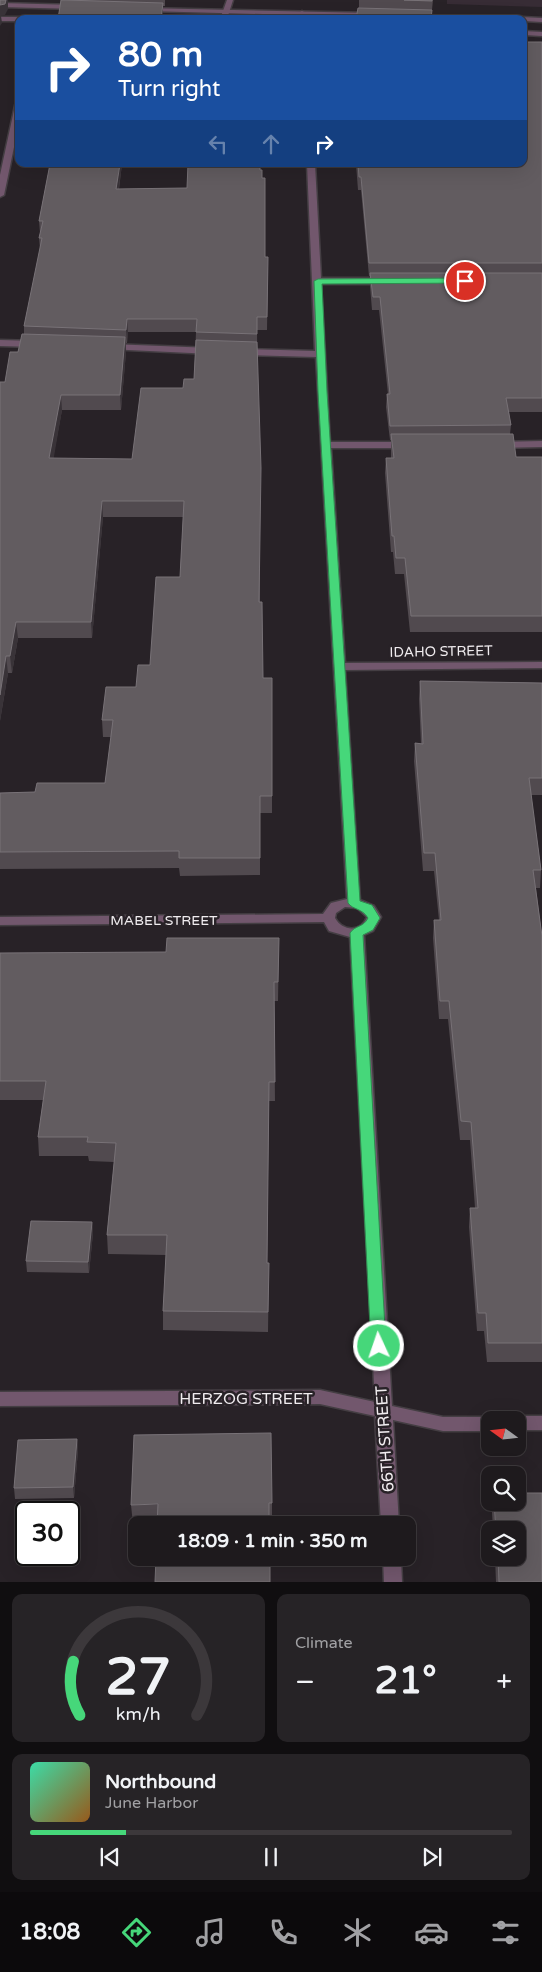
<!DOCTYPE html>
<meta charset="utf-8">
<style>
:root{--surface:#1e1a1d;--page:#262326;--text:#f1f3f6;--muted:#a1a1a4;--line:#3c383b;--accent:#46d77a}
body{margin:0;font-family:"Varela Round",sans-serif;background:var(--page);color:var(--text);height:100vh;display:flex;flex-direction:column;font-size:19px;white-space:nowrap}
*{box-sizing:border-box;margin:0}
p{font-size:16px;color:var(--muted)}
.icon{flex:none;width:28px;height:28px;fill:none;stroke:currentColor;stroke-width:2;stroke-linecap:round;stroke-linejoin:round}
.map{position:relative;height:1582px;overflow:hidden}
.sheet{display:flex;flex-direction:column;gap:12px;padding:12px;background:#100e10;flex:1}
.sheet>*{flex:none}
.top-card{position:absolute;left:15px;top:15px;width:512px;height:152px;border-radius:10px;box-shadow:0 5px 20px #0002,0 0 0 1px var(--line);background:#1a4fa0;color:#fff;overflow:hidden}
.needle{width:32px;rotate:285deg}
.fabs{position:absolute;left:481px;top:1411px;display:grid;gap:10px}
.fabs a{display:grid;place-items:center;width:45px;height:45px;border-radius:10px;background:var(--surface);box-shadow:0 5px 20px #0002,0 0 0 1px var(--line);font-size:25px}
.speed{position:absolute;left:15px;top:1501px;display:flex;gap:10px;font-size:25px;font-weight:700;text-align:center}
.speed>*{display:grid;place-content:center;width:65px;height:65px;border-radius:50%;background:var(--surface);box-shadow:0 5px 20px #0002,0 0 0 1px var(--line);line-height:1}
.speed .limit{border:2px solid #111;border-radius:8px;background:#fff;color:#111}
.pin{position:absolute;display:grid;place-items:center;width:42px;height:42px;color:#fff;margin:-21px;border:2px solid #fff;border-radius:50%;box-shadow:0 1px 5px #0007}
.me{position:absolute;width:55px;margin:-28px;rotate:357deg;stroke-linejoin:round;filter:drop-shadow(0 0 4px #0008)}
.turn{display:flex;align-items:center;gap:18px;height:105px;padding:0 20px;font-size:22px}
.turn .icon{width:65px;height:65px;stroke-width:2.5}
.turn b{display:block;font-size:35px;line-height:42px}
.lanes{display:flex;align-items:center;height:48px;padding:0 20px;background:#0003;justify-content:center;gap:25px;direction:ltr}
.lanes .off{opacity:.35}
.big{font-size:38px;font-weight:800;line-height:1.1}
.sheet .widget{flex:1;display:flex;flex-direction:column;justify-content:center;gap:8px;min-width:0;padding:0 18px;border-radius:10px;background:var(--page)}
.sheet .dial{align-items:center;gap:0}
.dial svg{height:130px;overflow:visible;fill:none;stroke:var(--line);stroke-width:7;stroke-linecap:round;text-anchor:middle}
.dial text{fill:var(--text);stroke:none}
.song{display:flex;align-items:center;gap:15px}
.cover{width:60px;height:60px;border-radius:8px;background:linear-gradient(135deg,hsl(160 70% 55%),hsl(30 70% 35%))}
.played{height:5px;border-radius:2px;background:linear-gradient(90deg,var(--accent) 20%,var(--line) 20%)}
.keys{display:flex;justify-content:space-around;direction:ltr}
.heat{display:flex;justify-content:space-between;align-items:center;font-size:28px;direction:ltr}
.sheet .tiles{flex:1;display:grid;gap:12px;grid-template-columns:1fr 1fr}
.widget:last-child{grid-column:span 2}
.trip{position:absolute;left:128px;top:1516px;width:288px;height:50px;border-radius:10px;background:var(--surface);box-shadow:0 5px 20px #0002,0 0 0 1px var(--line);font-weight:800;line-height:50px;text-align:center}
.tabs{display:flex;height:80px;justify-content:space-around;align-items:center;background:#0c0a0c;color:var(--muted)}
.tabs .icon{width:35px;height:35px}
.tabs .selected{color:var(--accent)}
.tabs b{font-size:22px;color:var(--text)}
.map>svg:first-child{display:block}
.built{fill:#372c35}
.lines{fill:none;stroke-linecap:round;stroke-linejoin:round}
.minor-casing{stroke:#443e43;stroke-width:3}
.tertiary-casing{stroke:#443e43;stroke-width:3}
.minor{fill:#72576d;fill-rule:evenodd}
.tertiary{fill:#72576d;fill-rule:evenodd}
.wall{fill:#514a4f;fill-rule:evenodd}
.shaded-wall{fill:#393338}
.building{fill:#625c60;stroke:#787277}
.route{fill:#46d77a;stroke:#2e8c4f}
.labels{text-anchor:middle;stroke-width:5;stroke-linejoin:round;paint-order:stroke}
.street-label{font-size:14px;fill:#f0ecef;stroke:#282227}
.near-street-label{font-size:16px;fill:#f0ecef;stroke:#282227}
</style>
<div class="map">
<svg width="542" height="1582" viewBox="0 0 542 1582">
<rect width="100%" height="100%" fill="#282227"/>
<path class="built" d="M 447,0 L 542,0 L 542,7 L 447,4 Z"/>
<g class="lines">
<defs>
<g id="minor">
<path d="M 227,0 L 233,0 L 227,19 L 220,19 Z"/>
<path d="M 302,11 L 306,13 L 306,19 L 298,19 L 298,13 Z"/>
<path d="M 16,101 L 19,101 L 19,123 L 4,195 L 0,197 L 0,175 Z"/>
<path d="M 307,164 L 315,164 L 321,278 L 385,278 L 389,281 L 385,284 L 321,284 L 330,442 L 407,442 L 412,445 L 407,448 L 331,448 L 345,663 L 542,662 L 542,668 L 345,670 L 360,900 L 374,906 L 381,917 L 373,931 L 364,935 L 392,1406 L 443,1417 L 490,1417 L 496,1420 L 490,1420 L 490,1431 L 443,1431 L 393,1420 L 399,1525 L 381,1525 L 375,1416 L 320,1404 L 0,1406 L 0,1392 L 320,1390 L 375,1402 L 350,937 L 329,931 L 324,922 L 0,925 L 0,917 L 323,914 L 331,903 L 347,899 L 316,357 L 242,355 L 237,352 L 242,349 L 315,351 ZM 345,907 L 357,908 L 367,917 C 361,933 342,931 335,918 L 336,913 Z"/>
<path d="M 0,340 L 35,341 L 40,344 L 35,347 L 0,346 Z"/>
<path d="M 110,344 L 212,348 L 217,351 L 212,354 L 107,349 L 107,345 Z"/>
<path d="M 542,441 L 542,447 L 497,448 L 492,445 L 497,442 Z"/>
<path d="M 518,1416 L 542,1416 L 542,1430 L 518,1430 L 518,1420 L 511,1420 Z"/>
<path d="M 383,1558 L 401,1558 L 402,1582 L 384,1582 Z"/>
</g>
<g id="tertiary">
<path d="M 0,3 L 77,5 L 80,7 L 77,9 L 0,7 Z"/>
<path d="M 145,8 L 372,13 L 376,15 L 372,17 L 147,11 L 145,10 Z"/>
<path d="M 413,15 L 506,17 L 509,19 L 415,18 L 413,17 Z"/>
<path d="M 0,17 L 19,17 L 22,19 L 19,19 L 19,21 L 0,21 Z"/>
<path d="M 521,17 L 542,18 L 542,22 L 524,21 Z"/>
<path d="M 524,31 L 542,32 L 542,36 L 524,35 Z"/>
</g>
</defs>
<use href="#minor" class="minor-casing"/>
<use href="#tertiary" class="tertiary-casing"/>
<use href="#minor" class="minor"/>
<use href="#tertiary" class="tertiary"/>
</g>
<g class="wall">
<path d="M 61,0 L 165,0 L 165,6 L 163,6 L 163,19 L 58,19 Z"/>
<path d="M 359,0 L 433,0 L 431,19 L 359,8 Z"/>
<path d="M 542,42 L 542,412 L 509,412 L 511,425 L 510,434 L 516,457 L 542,457 L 542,632 L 410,632 L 404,574 L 395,574 L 393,552 L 391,552 L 385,473 L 386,458 L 391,458 L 391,440 L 390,440 L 386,407 L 387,394 L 388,394 L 379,310 L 372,310 L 370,286 L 370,276 L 369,276 L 361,190 L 358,190 L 356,164 L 524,164 Z"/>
<path d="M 50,164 L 122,164 L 119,189 L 187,188 L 260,170 L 265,257 L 268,269 L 267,330 L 257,330 L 260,602 L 263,678 L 272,678 L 272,813 L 260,813 L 260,875 L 180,876 L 179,868 L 0,869 L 0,793 L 35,792 L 105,783 L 111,737 L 103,737 L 102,720 L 136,687 L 150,665 L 180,577 L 183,517 L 103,517 L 92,638 L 18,638 L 12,673 L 8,673 L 0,721 L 5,382 L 18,352 L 24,334 L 24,326 L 40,249 L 39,238 L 40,233 L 39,221 ZM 128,332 L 196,332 L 194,379 L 183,388 L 132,459 L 53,458 L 62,410 L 121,410 L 126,352 L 126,343 L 127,343 Z"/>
<path d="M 420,681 L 542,683 L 542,795 L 531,795 L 541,870 L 540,888 L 536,888 L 542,936 L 542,1362 L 487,1362 L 484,1331 L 477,1331 L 469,1227 L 470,1208 L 475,1208 L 470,1140 L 460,1140 L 448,1019 L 439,1019 L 433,938 L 434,920 L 439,920 L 434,871 L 423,871 L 414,761 L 415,743 L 421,744 L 419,699 Z"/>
<path d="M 279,938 L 278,1001 L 274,1001 L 275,1101 L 269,1101 L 267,1263 L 269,1263 L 268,1332 L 163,1330 L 163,1311 L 166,1255 L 108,1254 L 107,1235 L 114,1162 L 89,1161 L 88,1156 L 39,1156 L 38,1137 L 43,1100 L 0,1100 L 0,953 L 166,952 Z"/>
<path d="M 92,1222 L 93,1233 L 89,1273 L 27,1272 L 26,1261 Z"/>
<path d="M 77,1439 L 78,1450 L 74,1498 L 15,1499 L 14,1488 Z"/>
<path d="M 493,1502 L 518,1502 L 542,1582 L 496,1582 L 495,1558 L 518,1558 L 518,1530 L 493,1530 L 492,1512 Z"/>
<path d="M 272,1503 L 272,1522 L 133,1524 L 131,1505 Z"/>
</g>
<g class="shaded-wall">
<path d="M 6,0 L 8,0 L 8,9 L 5,15 L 1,16 L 2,23 L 0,26 L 0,5 Z"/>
<path d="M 163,3 L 163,19 L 161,19 Z"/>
<path d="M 120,164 L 122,164 L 117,201 L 116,189 Z"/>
<path d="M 127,319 L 128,332 L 127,343 L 126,330 Z"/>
<path d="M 125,337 L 126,352 L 121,410 L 120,395 Z"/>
<path d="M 61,395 L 62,410 L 51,474 L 49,458 Z"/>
<path d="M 102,501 L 103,517 L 92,638 L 91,622 Z"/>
<path d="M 16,622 L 18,638 L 12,673 L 10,656 Z"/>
<path d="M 6,656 L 8,673 L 0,721 L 0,695 Z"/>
<path d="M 92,1222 L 93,1233 L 89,1273 L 88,1262 Z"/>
<path d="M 77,1439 L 78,1450 L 74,1498 L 73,1487 Z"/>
</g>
<g class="building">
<path d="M 0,0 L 6,0 L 5,4 L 0,5 Z"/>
<path d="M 61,0 L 65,0 L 163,3 L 161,19 L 58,19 Z"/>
<path d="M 404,0 L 432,0 L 432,1 Z"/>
<path d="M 358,8 L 432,10 L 431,19 L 356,19 Z"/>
<path d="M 524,42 L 542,42 L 542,263 L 369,263 L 361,177 L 359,177 L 358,164 L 524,164 Z"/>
<path d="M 50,164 L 120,164 L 116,189 L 187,188 L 188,164 L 260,164 L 260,170 L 262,170 L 262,178 L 265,178 L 265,257 L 268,257 L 267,317 L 257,317 L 257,334 L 196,332 L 197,319 L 127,319 L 126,330 L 24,326 L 42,238 L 39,238 L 43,221 L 39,221 Z"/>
<path d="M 370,273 L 542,273 L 542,398 L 506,398 L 511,425 L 390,426 L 387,394 L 390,394 L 380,297 L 373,297 Z"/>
<path d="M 22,334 L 125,337 L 120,395 L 61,395 L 49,458 L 132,459 L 141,388 L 183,388 L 184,379 L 194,379 L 196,340 L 257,342 L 261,468 L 259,602 L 262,602 L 263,678 L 272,678 L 272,796 L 260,796 L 260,858 L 179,858 L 179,851 L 0,852 L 0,793 L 35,792 L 37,783 L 105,783 L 113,720 L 102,720 L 106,687 L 136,687 L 138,665 L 150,665 L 156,577 L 180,577 L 184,501 L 102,501 L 91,622 L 16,622 L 10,656 L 6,656 L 0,695 L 0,382 L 5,382 L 10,352 L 18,352 Z"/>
<path d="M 391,434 L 513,434 L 516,457 L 542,457 L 542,616 L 411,616 L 405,558 L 396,558 L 394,536 L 392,536 L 386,458 L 394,458 Z"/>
<path d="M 420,681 L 542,683 L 542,778 L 529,778 L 541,870 L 533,870 L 542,936 L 542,1343 L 488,1343 L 486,1313 L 478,1313 L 470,1208 L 478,1208 L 471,1122 L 461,1121 L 449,1001 L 440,1001 L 434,920 L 441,920 L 435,853 L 424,853 L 415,743 L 423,744 Z"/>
<path d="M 167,938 L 279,938 L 278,982 L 274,982 L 275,1082 L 269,1082 L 267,1263 L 269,1263 L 268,1312 L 163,1311 L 167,1235 L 107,1235 L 116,1143 L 87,1142 L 88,1137 L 38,1137 L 46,1081 L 0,1081 L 0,953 L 166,952 Z"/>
<path d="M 31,1221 L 92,1222 L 88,1262 L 26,1261 Z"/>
<path d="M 271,1433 L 272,1503 L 269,1503 L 269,1525 L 157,1525 L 158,1504 L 131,1505 L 134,1435 Z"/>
<path d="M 77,1439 L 73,1487 L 14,1488 L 18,1440 Z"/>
<path d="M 518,1493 L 542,1493 L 542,1582 L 499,1582 L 498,1558 L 518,1558 L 518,1530 L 496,1530 L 494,1502 L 518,1502 Z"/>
<path d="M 156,1558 L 270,1558 L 270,1582 L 155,1582 Z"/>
</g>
<path class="route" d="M 465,278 L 468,279 L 468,283 L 322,284 L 327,392 L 360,901 L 372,905 L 380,918 L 373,930 L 363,935 L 386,1346 L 384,1350 L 379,1352 L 373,1350 L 371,1346 L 350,933 C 355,925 363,928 368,918 C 362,908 353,910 348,903 L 318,392 L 314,281 L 318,279 Z"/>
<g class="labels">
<g class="street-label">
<text transform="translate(441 651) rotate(-1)" y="5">IDAHO STREET</text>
<text x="164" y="925">MABEL STREET</text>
</g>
<g class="near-street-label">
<text x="246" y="1404">HERZOG STREET</text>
<text transform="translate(384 1439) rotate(-94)" y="6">66TH STREET</text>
</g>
</g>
</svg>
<div class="fabs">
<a><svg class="needle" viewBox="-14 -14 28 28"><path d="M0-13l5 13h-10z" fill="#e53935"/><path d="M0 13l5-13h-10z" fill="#a1a1a4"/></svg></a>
<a><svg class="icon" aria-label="search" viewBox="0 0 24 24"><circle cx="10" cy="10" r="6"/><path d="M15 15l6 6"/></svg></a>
<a><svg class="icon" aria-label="layers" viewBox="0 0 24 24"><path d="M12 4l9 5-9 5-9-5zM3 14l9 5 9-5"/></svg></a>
</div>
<div class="speed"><div class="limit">30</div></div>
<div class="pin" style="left:465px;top:281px;background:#d93025"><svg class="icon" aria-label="arrive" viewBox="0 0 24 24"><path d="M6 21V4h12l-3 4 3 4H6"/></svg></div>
<svg class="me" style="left:379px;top:1346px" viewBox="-20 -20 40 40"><circle r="17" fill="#46d77a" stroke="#fff" stroke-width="3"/><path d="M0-11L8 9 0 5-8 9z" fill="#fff"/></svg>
<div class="trip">18:09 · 1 min · 350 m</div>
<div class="top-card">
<div class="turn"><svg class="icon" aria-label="right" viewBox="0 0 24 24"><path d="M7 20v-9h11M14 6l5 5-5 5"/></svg><div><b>80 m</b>Turn right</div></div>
<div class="lanes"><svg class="icon off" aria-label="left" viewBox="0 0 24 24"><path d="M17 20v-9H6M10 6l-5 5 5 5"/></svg><svg class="icon off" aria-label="ahead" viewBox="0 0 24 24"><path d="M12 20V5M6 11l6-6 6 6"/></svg><svg class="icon" aria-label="right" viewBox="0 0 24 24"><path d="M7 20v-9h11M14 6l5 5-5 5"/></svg></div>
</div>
</div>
<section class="sheet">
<div class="tiles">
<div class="widget dial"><svg viewBox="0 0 100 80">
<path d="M14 69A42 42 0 1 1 86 69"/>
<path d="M14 69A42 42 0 0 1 10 36" stroke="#46d77a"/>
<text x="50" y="56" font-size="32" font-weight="700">27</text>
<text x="50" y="72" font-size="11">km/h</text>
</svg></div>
<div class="widget"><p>Climate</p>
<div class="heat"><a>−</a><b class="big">21°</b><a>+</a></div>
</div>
<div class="widget">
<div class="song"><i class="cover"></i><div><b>Northbound</b><p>June Harbor</p></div></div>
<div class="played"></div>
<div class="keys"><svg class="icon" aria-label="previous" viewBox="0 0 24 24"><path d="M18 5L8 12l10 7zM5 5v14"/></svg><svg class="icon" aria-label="pause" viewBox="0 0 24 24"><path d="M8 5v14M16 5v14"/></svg><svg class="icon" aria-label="next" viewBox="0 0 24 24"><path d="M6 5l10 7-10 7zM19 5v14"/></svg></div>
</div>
</div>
</section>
<nav class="tabs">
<b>18:08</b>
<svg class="icon selected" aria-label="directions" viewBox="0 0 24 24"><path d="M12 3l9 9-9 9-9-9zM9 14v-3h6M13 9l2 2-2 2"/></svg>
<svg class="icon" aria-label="music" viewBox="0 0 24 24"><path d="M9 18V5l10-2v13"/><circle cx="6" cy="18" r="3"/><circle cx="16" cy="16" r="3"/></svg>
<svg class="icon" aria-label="phone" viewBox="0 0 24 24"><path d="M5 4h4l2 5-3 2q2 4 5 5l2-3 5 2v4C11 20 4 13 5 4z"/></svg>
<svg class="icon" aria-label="climate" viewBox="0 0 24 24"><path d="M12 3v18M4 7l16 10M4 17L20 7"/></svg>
<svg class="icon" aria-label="car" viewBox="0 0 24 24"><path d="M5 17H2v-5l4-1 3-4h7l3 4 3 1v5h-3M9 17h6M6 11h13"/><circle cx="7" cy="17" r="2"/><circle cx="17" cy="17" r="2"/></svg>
<svg class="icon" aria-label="filters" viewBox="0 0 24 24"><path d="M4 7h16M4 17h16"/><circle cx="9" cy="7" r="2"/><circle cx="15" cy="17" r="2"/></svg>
</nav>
